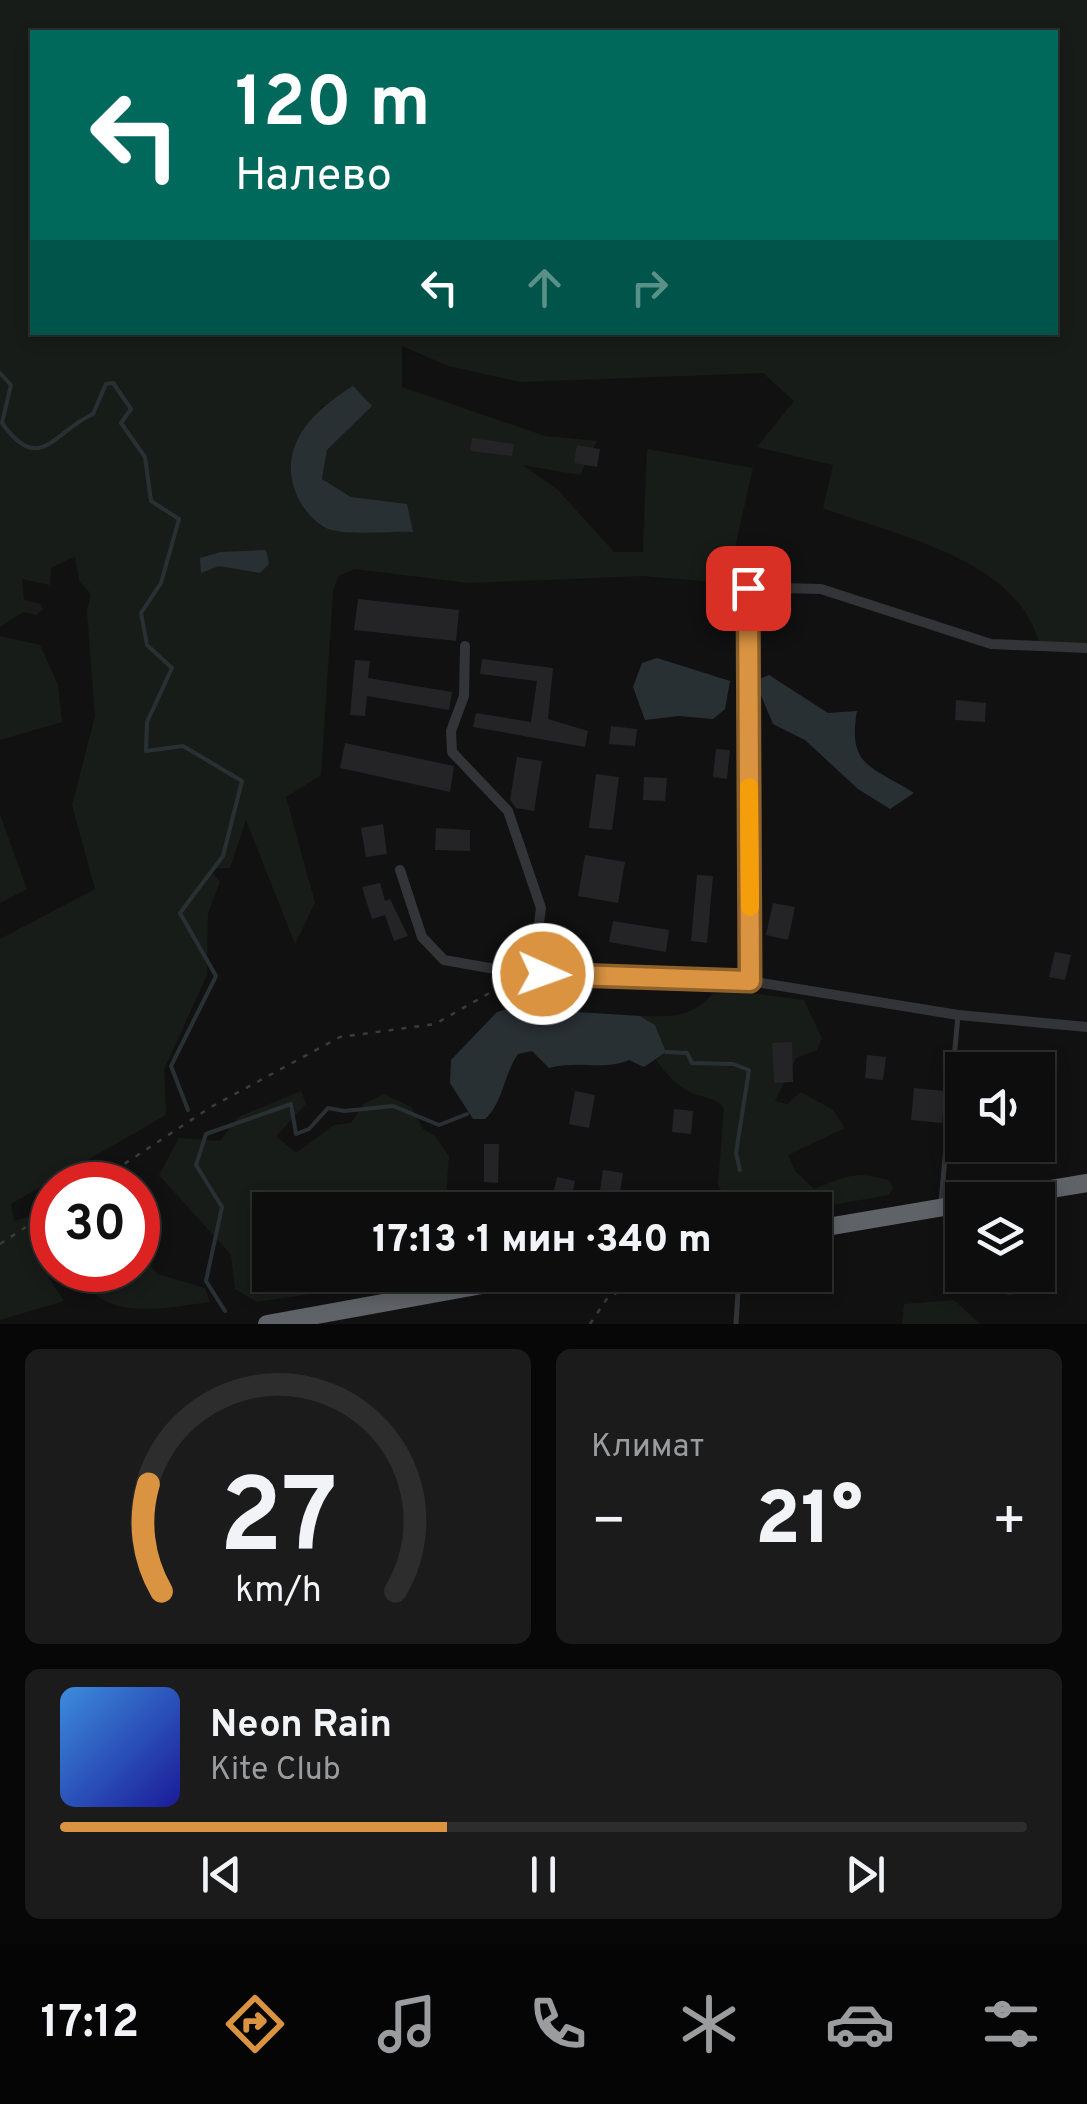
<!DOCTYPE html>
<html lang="ru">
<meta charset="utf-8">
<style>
:root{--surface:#0d0d0e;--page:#1b1b1c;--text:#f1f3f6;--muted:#9a9c9e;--line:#2d2d2e;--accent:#da9341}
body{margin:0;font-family:Overpass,sans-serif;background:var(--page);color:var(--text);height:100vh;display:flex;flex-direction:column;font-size:38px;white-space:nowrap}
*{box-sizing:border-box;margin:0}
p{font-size:32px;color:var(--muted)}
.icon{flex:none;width:55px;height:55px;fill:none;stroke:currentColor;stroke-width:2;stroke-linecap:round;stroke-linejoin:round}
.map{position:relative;height:1324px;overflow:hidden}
.sheet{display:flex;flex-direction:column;gap:25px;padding:25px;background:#070708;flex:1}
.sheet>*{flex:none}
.hud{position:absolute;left:30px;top:30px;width:1028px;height:305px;border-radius:0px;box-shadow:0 5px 15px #0003,0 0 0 2px var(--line);background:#00695c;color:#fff;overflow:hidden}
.controls{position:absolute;left:945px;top:1052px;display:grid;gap:20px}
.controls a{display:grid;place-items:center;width:110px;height:110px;border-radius:0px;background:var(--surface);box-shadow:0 5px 15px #0003,0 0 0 2px var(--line);font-size:50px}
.speed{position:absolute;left:30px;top:1162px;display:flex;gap:20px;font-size:50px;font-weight:700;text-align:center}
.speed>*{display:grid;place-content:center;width:130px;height:130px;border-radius:50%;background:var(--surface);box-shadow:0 5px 15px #0003,0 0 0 2px var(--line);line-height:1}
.speed .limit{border:15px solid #d22;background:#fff;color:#111}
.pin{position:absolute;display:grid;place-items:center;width:85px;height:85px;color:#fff;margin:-42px;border-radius:20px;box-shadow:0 5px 15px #0006}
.me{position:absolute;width:110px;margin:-55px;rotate:92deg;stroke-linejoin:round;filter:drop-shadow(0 0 8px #0008)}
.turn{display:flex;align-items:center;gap:35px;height:210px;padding:0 40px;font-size:45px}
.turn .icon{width:130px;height:130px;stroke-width:2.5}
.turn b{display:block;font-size:70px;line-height:85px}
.lanes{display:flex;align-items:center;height:95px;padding:0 40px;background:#0003;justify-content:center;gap:50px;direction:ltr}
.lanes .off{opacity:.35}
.big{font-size:75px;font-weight:800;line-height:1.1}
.sheet .widget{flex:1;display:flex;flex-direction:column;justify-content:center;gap:15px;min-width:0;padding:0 35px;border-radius:15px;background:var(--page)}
.sheet .dial{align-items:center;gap:0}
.dial svg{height:260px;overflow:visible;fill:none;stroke:var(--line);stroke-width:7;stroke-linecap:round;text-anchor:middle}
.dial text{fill:var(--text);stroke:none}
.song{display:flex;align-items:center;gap:30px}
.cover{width:120px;height:120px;border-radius:15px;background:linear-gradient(135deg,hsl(210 70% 55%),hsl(240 70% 35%))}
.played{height:10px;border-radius:5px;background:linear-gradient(90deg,var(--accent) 40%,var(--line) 40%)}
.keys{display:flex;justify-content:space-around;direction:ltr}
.heat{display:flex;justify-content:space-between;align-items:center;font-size:55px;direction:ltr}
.sheet .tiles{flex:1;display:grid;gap:25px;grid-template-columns:1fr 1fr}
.widget:last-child{grid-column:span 2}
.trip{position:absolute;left:252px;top:1192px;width:580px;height:100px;border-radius:0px;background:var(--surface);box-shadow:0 5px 15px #0003,0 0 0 2px var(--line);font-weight:800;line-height:100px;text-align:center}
.dock{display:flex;height:160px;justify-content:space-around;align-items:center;background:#050506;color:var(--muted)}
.dock .icon{width:70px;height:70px}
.dock .current{color:var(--accent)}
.dock b{font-size:45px;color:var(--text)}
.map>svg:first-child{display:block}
.green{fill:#181c18;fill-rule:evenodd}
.water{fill:#293034}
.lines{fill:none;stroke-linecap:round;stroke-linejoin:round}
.stream{stroke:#293034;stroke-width:4}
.building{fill:#242426}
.path{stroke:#393b3d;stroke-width:2.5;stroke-dasharray:5 8;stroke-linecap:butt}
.lane{stroke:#323437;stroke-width:5}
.street{stroke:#323437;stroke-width:10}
.highway{stroke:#5f6267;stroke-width:18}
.route-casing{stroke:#8e602a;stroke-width:25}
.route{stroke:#da9341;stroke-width:18}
.slow{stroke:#f59e0b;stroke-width:18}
</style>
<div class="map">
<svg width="1087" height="1324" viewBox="0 0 1087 1324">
<rect width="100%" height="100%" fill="#111112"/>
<g class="green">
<path d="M 0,0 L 1087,0 L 1087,643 L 1039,642 C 1015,557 895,536 823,508 L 833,465 L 757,447 L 794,401 L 763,373 L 520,382 L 448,366 L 402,346 L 402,387 L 545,436 L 597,441 L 580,475 L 523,465 L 558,490 L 614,552 L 643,552 L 647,449 L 753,468 L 727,583 L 642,576 L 469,583 L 354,569 L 339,576 L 333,590 L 321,775 L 286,797 L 315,903 L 295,944 L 246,820 L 230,868 L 210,869 L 220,882 L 208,913 L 207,975 L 164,1070 L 166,1115 L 11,1204 L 14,1221 L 52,1210 L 49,1278 L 64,1301 L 0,1320 L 0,939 L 95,889 L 72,805 L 95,716 L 87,611 L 91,594 L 79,581 L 75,556 L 51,568 L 50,585 L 22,579 L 24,600 L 41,604 L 43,609 L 37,615 L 23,612 L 0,627 ZM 32,32 L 1055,32 L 1055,332 L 32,332 ZM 321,406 L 372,406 L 327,450 L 322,479 L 351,497 L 407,504 L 305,511 Z"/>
<path d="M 0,636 L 40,645 L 58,685 L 62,722 L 0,740 Z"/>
<path d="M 0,815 L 27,889 L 0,903 Z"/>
<path d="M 736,991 L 804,1000 L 822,1038 L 817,1050 L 796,1058 L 775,1101 L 787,1104 L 801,1092 L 833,1110 L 845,1128 L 788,1155 L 795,1171 L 814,1189 C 847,1176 855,1170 890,1181 L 893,1188 L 889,1195 L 803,1210 L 731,1210 L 718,1184 L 724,1108 C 713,1096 708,1099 694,1094 C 678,1088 666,1073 656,1060 L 666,1052 L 655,1025 L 640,1016 C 670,1017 692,1018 712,994 Z"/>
<path d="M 301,1091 L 306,1104 L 276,1136 L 296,1153 L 334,1125 L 351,1123 L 364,1104 L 384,1094 L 411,1107 L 423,1129 L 435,1136 L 449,1156 L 445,1210 L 270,1210 L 270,1275 L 437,1275 L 257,1302 L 235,1289 L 231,1255 L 159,1175 L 179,1138 L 220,1141 L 238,1117 Z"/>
<path d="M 138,1248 L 157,1274 L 205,1288 L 210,1302 C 164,1308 97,1324 81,1270 L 138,1270 Z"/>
<path d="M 954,1300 L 980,1324 L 902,1324 L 904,1304 Z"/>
</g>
<g class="water">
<path d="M 353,386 L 372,406 L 327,450 L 322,479 L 351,497 L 407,504 L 413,532 C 393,531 342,536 326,528 C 315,522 305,511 299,500 C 274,449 311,412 353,386 Z"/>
<path d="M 266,550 L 269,564 L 260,573 L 219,566 L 201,573 L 200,558 L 221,552 Z"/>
<path d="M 657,658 L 730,681 L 725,709 L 713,719 L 678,716 L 645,720 L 633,687 L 642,663 Z"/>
<path d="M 769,675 L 828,713 L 857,711 C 847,767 872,766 914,793 L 890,809 L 858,789 L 805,740 L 773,724 L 755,681 Z"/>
<path d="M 534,1001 L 561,1011 L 640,1016 L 655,1025 L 666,1052 L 644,1067 L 629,1060 C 603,1071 581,1060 549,1068 L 532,1051 L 518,1054 C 503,1076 503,1103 485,1119 L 473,1119 L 450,1083 L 451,1060 L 497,1012 Z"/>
</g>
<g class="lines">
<g class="stream">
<path d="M 0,373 L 11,385 L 2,423 C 40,476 53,432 93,414 L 106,384 L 113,383 L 131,409 L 121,423 L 145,457 L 151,501 L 179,519 L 161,583 L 141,613 L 147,645 L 172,668 L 147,722 L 146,751 L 183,746 L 242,781 L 223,856 L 180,913 L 216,976 L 171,1066 L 188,1110"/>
<path d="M 666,1052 L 687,1053 L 692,1063 L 733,1064 L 749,1070 L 736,1153 L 740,1170"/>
<path d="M 225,1311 L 206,1281 L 222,1207 L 196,1165 L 206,1134 L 291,1104 L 296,1134 L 309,1129 L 328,1108 L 344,1111 L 393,1106 L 439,1125 L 467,1114"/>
</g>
</g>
<g class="building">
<path d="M 472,438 L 514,444 L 512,456 L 470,451 Z"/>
<path d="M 577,445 L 600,449 L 597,467 L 574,463 Z"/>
<path d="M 358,599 L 459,610 L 456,641 L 354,630 Z"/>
<path d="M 482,659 L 553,668 L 548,719 L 588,731 L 585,747 L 473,727 L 476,713 L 531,722 L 537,681 L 480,674 Z"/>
<path d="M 355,660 L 370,661 L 368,678 L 452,692 L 449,710 L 367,696 L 365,716 L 350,715 Z"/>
<path d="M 956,700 L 986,703 L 985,722 L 955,720 Z"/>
<path d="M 611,726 L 637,729 L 635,746 L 609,744 Z"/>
<path d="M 345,743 L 454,766 L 450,792 L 340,768 Z"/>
<path d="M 716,749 L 730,750 L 727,779 L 713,777 Z"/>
<path d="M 517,757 L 542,761 L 534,811 L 516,808 L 510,800 Z"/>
<path d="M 596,774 L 619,777 L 612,830 L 589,828 Z"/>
<path d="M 644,777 L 667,778 L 665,801 L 643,800 Z"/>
<path d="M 383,824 L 387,854 L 366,857 L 361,828 Z"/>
<path d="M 436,828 L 470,830 L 470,851 L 435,850 Z"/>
<path d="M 585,855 L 625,862 L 618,903 L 578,896 Z"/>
<path d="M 697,875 L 713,876 L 707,943 L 691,941 Z"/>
<path d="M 380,883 L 385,901 L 390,899 L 408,936 L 394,941 L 385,915 L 372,919 L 362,887 Z"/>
<path d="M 773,903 L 795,907 L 788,940 L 766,935 Z"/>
<path d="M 613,921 L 669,930 L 666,952 L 609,942 Z"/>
<path d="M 1055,952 L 1071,955 L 1065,980 L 1049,977 Z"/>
<path d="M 792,1042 L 793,1082 L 774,1083 L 772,1043 Z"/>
<path d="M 867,1055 L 886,1057 L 883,1080 L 865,1078 Z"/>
<path d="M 914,1088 L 945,1091 L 942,1123 L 911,1120 Z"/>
<path d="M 575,1091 L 595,1095 L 589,1128 L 569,1124 Z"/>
<path d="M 674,1109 L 693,1111 L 691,1134 L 672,1132 Z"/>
<path d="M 484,1144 L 499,1144 L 498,1183 L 484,1182 Z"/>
<path d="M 603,1170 L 623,1173 L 620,1193 L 600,1191 Z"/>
<path d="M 557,1177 L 575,1181 L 569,1207 L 551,1203 Z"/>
<path d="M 1004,1275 L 1021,1275 L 1024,1293 L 1007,1295 Z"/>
</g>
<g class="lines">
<g class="path">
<path d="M 92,1185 L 211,1107 L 340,1037 L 435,1024 L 507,983"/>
<path d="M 0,1244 L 52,1210"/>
<path d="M 590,1324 L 608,1297 L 654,1275"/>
</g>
<g class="lane">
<path d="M 941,1202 L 958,1015"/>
<path d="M 736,1324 L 739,1275"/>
</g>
<g class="street">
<path d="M 465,646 L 464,696 L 451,731 L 452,752 L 508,811 L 541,908 L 538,931 L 543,974"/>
<path d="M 400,870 L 422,937 L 444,960 L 524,974 L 750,981 L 958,1015 L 1087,1027"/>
<path d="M 750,981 L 748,587 L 821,589 L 991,644 L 1087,648"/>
</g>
<g class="highway">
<path d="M 986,1200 L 1087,1183"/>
<path d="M 815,1229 L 962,1204"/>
<path d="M 267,1324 L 537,1275"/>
</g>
</g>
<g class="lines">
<defs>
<path id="route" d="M 543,974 L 750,981 L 748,588"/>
</defs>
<use href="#route" class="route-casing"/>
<use href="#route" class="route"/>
<path class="slow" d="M 749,787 L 750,907"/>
</g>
</svg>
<div class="controls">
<a><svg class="icon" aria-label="sound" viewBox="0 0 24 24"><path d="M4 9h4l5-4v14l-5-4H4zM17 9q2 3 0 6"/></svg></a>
<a><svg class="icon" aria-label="layers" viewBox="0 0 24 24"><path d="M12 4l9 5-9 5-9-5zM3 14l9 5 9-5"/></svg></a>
</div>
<div class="speed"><div class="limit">30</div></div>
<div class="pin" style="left:748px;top:588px;background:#d93025"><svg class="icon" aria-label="arrive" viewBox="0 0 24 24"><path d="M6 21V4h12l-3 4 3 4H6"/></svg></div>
<svg class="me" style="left:543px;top:974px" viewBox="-20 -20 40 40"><circle r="17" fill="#da9341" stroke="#fff" stroke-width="3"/><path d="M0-11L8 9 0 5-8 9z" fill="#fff"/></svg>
<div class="trip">17:13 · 1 мин · 340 m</div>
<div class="hud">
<div class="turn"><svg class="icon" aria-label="left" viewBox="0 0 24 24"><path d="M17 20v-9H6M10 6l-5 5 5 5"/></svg><div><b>120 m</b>Налево</div></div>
<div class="lanes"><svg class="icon" aria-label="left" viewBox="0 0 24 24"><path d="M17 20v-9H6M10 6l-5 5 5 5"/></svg><svg class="icon off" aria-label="ahead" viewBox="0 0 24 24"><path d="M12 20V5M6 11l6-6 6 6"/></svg><svg class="icon off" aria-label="right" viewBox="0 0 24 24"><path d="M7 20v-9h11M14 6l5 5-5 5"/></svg></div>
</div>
</div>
<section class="sheet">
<div class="tiles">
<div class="widget dial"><svg viewBox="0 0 100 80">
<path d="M14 69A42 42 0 1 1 86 69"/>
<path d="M14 69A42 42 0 0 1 10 36" stroke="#da9341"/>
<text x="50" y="56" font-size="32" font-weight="700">27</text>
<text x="50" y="72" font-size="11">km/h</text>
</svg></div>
<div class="widget"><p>Климат</p>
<div class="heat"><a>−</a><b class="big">21°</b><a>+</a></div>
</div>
<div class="widget">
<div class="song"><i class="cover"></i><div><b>Neon Rain</b><p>Kite Club</p></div></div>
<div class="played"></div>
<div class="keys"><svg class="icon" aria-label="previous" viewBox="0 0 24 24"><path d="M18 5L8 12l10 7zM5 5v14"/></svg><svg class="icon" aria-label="pause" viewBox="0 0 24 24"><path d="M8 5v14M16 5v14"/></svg><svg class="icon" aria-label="next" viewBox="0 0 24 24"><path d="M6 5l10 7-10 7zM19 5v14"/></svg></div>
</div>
</div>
</section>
<nav class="dock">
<b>17:12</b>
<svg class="icon current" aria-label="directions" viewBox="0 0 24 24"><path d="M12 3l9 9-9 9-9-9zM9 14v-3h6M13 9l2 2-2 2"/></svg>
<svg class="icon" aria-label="music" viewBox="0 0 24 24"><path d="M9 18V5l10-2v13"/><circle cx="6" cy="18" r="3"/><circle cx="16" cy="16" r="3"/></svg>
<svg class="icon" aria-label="phone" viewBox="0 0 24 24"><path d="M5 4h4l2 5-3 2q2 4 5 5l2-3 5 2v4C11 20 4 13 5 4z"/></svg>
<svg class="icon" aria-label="climate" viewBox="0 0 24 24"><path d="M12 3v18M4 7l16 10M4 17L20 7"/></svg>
<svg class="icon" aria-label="car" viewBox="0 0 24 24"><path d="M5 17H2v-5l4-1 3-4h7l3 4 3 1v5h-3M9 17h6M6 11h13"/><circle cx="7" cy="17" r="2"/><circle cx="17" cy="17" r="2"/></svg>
<svg class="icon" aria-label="filters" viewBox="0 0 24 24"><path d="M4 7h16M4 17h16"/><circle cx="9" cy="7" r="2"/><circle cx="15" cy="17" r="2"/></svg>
</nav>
